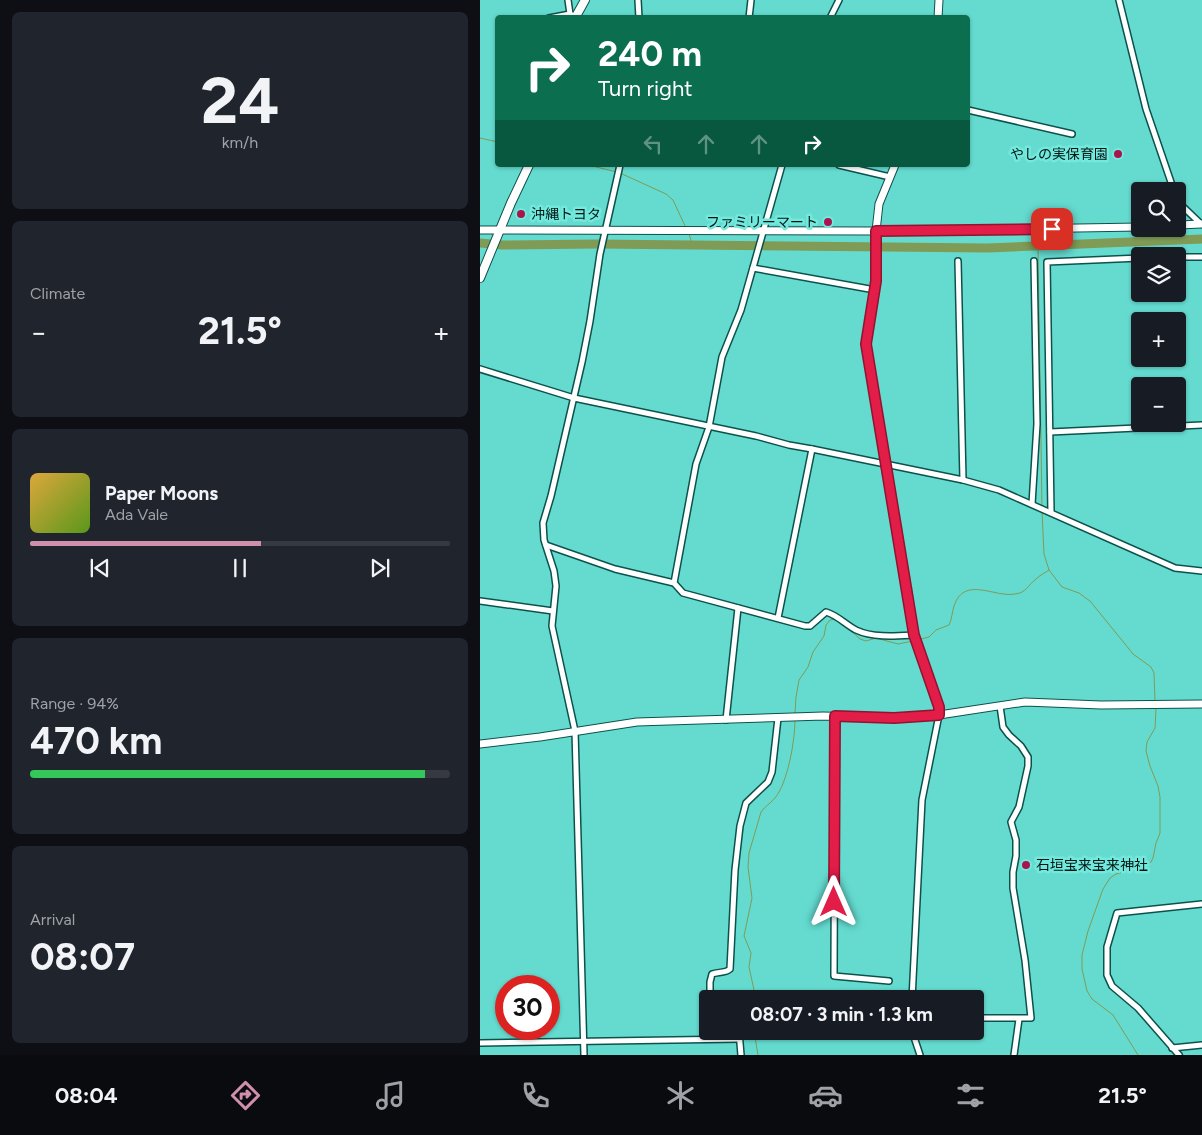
<!DOCTYPE html>
<meta charset="utf-8">
<style>
:root{--surface:#171b24;--page:#20242c;--text:#f1f3f6;--muted:#9ea1a6;--line:#363941;--accent:#d08faa}
body{margin:0;font-family:Figtree,"Noto Sans JP",sans-serif;background:var(--page);color:var(--text);height:100vh;display:flex;flex-direction:column;font-size:19px;white-space:nowrap}
*{box-sizing:border-box;margin:0}
p{font-size:16px;color:var(--muted)}
.icon{flex:none;width:28px;height:28px;fill:none;stroke:currentColor;stroke-width:2;stroke-linecap:round;stroke-linejoin:round}
.map{position:relative;flex:1;overflow:hidden}
.drawer{display:flex;flex-direction:column;gap:12px;padding:12px;background:#0d0f14;width:480px}
.drawer>*{flex:none}
.top-card{position:absolute;left:15px;top:15px;width:475px;height:152px;border-radius:5px;box-shadow:0 1px 4px #0004;background:#0b6e4f;color:#fff;overflow:hidden}
.fabs{position:absolute;left:651px;top:182px;display:grid;gap:10px}
.fabs a{display:grid;place-items:center;width:55px;height:55px;border-radius:5px;background:var(--surface);box-shadow:0 1px 4px #0004;font-size:25px}
.speed{position:absolute;left:15px;top:975px;display:flex;gap:10px;font-size:25px;font-weight:700;text-align:center}
.speed>*{display:grid;place-content:center;width:65px;height:65px;border-radius:50%;background:var(--surface);box-shadow:0 1px 4px #0004;line-height:1}
.speed .limit{border:8px solid #d22;background:#fff;color:#111}
.pin{position:absolute;display:grid;place-items:center;width:42px;height:42px;color:#fff;margin:-21px;border-radius:10px;box-shadow:0 2px 8px #0006}
.me{position:absolute;width:55px;margin:-28px;rotate:0deg;stroke-linejoin:round;filter:drop-shadow(0 0 4px #0008)}
.turn{display:flex;align-items:center;gap:18px;height:105px;padding:0 20px;font-size:22px}
.turn .icon{width:65px;height:65px;stroke-width:2.5}
.turn b{display:block;font-size:35px;line-height:42px}
.lanes{display:flex;align-items:center;height:48px;padding:0 20px;background:#0003;justify-content:center;gap:25px;direction:ltr}
.lanes .off{opacity:.35}
.big{font-size:38px;font-weight:700;line-height:1.1}
.drawer .card{flex:1;display:flex;flex-direction:column;justify-content:center;gap:8px;min-width:0;padding:0 18px;border-radius:8px;background:var(--page)}
.drawer .dial{align-items:center;gap:0}
.dial b{font-size:65px;line-height:1}
.song{display:flex;align-items:center;gap:15px}
.cover{width:60px;height:60px;border-radius:8px;background:linear-gradient(135deg,hsl(40 70% 55%),hsl(90 70% 35%))}
.played{height:5px;border-radius:2px;background:linear-gradient(90deg,var(--accent) 55%,var(--line) 55%)}
.keys{display:flex;justify-content:space-around;direction:ltr}
.heat{display:flex;justify-content:space-between;align-items:center;font-size:28px;direction:ltr}
.charge{height:8px;border-radius:4px;background:linear-gradient(90deg,#34c759 94%,var(--line) 0)}
.trip{position:absolute;left:219px;top:990px;width:285px;height:50px;border-radius:5px;background:var(--surface);box-shadow:0 1px 4px #0004;font-weight:700;line-height:50px;text-align:center}
.tabs{display:flex;height:80px;justify-content:space-around;align-items:center;background:#090b0e;color:var(--muted)}
.tabs .icon{width:35px;height:35px}
.tabs .current{color:var(--accent)}
.tabs b{font-size:22px;color:var(--text)}
main{display:flex;flex:1;min-height:0}
.map>svg:first-child{display:block}
.lines{fill:none;stroke-linecap:round;stroke-linejoin:round}
.stream{stroke:#7f9b55;stroke-width:1}
.river{stroke:#7f9b55;stroke-width:9}
.street-casing{stroke:#0c524c;stroke-width:8}
.secondary-casing{stroke:#0c524c;stroke-width:9}
.primary-casing{stroke:#0c524c;stroke-width:10}
.street{stroke:#fff;stroke-width:5}
.secondary{stroke:#fff;stroke-width:7}
.primary{stroke:#fff;stroke-width:8}
.route-casing{stroke:#92132f;stroke-width:12}
.route{stroke:#e11d48;stroke-width:9}
.poi-dot{fill:#a8154c;stroke:#73e9dd;stroke-width:2}
.labels{text-anchor:middle;stroke-width:5;stroke-linejoin:round;paint-order:stroke}
.poi-label{font-size:14px;fill:#001614;stroke:#73e9dd;text-anchor:end}
</style>
<main>
<section class="drawer">
<div class="card dial"><b>24</b><p>km/h</p></div>
<div class="card"><p>Climate</p>
<div class="heat"><a>−</a><b class="big">21.5°</b><a>+</a></div>
</div>
<div class="card">
<div class="song"><i class="cover"></i><div><b>Paper Moons</b><p>Ada Vale</p></div></div>
<div class="played"></div>
<div class="keys"><svg class="icon" aria-label="previous" viewBox="0 0 24 24"><path d="M18 5L8 12l10 7zM5 5v14"/></svg><svg class="icon" aria-label="pause" viewBox="0 0 24 24"><path d="M8 5v14M16 5v14"/></svg><svg class="icon" aria-label="next" viewBox="0 0 24 24"><path d="M6 5l10 7-10 7zM19 5v14"/></svg></div>
</div>
<div class="card"><p>Range · 94%</p><b class="big">470 km</b><div class="charge"></div></div>
<div class="card"><p>Arrival</p><b class="big">08:07</b></div>
</section>
<div class="map">
<svg width="722" height="1055" viewBox="0 0 722 1055">
<rect width="100%" height="100%" fill="#65dbd0"/>
<g class="lines">
<g class="stream">
<path d="M 0,138 L 18,142"/>
<path d="M 108,165 L 137,172"/>
<path d="M 140,173 L 186,194 L 193,200 L 206,228"/>
<path d="M 209,234 L 213,246"/>
<path d="M 558,246 L 562,507"/>
<path d="M 562,511 L 564,554 L 569,570 L 582,587 L 599,593 L 610,601 L 645,644 L 653,654 L 671,667 L 674,673 L 675,701"/>
<path d="M 368,628 L 380,639 L 386,641 L 396,638 L 418,644 L 433,641"/>
<path d="M 437,640 L 449,637 L 456,630 L 469,625 C 472,619 472,612 474,606 C 484,575 515,598 535,594 C 546,593 548,585 556,579 C 560,575 565,573 569,570"/>
<path d="M 315,713 L 316,697 L 319,680 L 328,667 L 333,652 L 344,636 L 346,625 L 350,620 L 356,619"/>
<path d="M 276,999 L 269,967 L 271,953 L 264,936 L 272,898 L 268,867 L 269,853 L 281,812 C 285,806 291,803 295,798 C 308,782 315,740 315,720"/>
<path d="M 274,1031 L 278,1055"/>
<path d="M 658,1055 L 633,1015 L 612,999 L 607,991 L 602,969 L 602,955 L 608,931 L 623,889 L 630,878 L 636,874 L 658,868 L 671,862 L 673,858 L 676,843 L 680,833 L 680,797 L 678,786 L 670,766 L 666,751 L 667,742 L 675,728 L 676,708"/>
</g>
<path class="river" d="M 0,243 L 22,245 L 118,244 L 508,248 L 722,239"/>
<defs>
<g id="street">
<path d="M 88,0 L 90,14"/>
<path d="M 158,0 L 159,18"/>
<path d="M 639,0 L 666,109 L 694,191"/>
<path d="M 69,18 L 90,14 L 95,17"/>
<path d="M 269,18 L 271,0"/>
<path d="M 350,18 L 359,0"/>
<path d="M 488,110 L 592,134"/>
<path d="M 359,165 L 410,177"/>
<path d="M 698,202 L 721,224"/>
<path d="M 698,257 L 722,257"/>
<path d="M 395,261 L 396,281 L 386,344 L 434,635 L 459,707 L 459,715 L 442,800 L 432,999"/>
<path d="M 478,261 L 483,480"/>
<path d="M 273,268 L 395,290"/>
<path d="M 0,369 L 94,398 L 276,436 L 309,445 L 332,449 L 483,480 L 519,490 L 695,568 L 722,571"/>
<path d="M 570,432 L 722,425"/>
<path d="M 552,504 L 557,424 L 554,261"/>
<path d="M 571,512 L 567,262 L 660,258"/>
<path d="M 66,545 L 135,569 L 194,583 L 203,593 L 325,626 L 330,626 L 346,612 C 357,615 365,624 376,630 C 393,638 416,636 434,635"/>
<path d="M 194,583 L 216,464 L 229,427 L 242,357 L 261,310 L 302,165"/>
<path d="M 0,601 L 73,611"/>
<path d="M 298,618 L 332,449"/>
<path d="M 355,716 L 354,976 L 409,981"/>
<path d="M 246,720 L 258,608"/>
<path d="M 230,999 L 230,982 L 232,974 C 238,972 246,973 250,969 L 255,870 L 260,826 L 266,803 L 288,782 L 292,772 L 298,718"/>
<path d="M 495,1018 L 551,1018 L 545,960 L 533,888 L 533,872 L 536,856 L 536,840 L 531,822 L 539,807 L 548,766 L 548,757 L 541,746 L 529,735 L 523,727 L 520,706"/>
<path d="M 259,1031 L 261,1055"/>
<path d="M 432,1031 L 440,1055"/>
<path d="M 0,1043 L 259,1039"/>
<path d="M 692,1048 L 722,1045"/>
<path d="M 104,1055 L 95,731 L 72,626 L 76,586 L 74,571 L 64,540 L 63,523 L 71,496 L 102,362 L 110,321 L 120,254 L 140,165"/>
<path d="M 534,1055 L 539,1019"/>
<path d="M 699,1055 L 658,1008 L 632,986 L 627,975 L 627,947 L 637,913 L 722,904"/>
</g>
<g id="secondary">
<path d="M 458,18 L 459,0"/>
<path d="M 698,225 L 722,224"/>
<path d="M 0,230 L 396,231 L 660,227"/>
<path d="M 396,231 L 399,204 L 415,165"/>
<path d="M 395,261 L 396,237"/>
<path d="M 0,744 L 60,737 L 157,722 L 343,716 L 414,718 L 459,715 L 545,702 L 621,705 L 722,704"/>
</g>
<g id="primary">
<path d="M 95,18 L 105,0"/>
<path d="M 0,278 L 31,203 L 49,165"/>
</g>
</defs>
<use href="#street" class="street-casing"/>
<use href="#secondary" class="secondary-casing"/>
<use href="#primary" class="primary-casing"/>
<use href="#street" class="street"/>
<use href="#secondary" class="secondary"/>
<use href="#primary" class="primary"/>
</g>
<g class="lines">
<defs>
<path id="route" d="M 354,902 L 355,716 L 414,718 L 459,715 L 459,707 L 434,635 L 386,344 L 396,281 L 396,231 L 572,229"/>
</defs>
<use href="#route" class="route-casing"/>
<use href="#route" class="route"/>
</g>
<g class="poi-dot">
<circle cx="638" cy="154" r="5"/>
<circle cx="41" cy="214" r="5"/>
<circle cx="348" cy="222" r="5"/>
<circle cx="546" cy="865" r="5"/>
</g>
<g class="labels">
<g class="poi-label">
<text x="628" y="159">やしの実保育園</text>
<text x="51" y="219" text-anchor="start">沖縄トヨタ</text>
<text x="338" y="227">ファミリーマート</text>
<text x="556" y="870" text-anchor="start">石垣宝来宝来神社</text>
</g>
</g>
</svg>
<div class="fabs">
<a><svg class="icon" aria-label="search" viewBox="0 0 24 24"><circle cx="10" cy="10" r="6"/><path d="M15 15l6 6"/></svg></a>
<a><svg class="icon" aria-label="layers" viewBox="0 0 24 24"><path d="M12 4l9 5-9 5-9-5zM3 14l9 5 9-5"/></svg></a>
<a>+</a>
<a>−</a>
</div>
<div class="speed"><div class="limit">30</div></div>
<div class="pin" style="left:572px;top:229px;background:#d93025"><svg class="icon" aria-label="arrive" viewBox="0 0 24 24"><path d="M6 21V4h12l-3 4 3 4H6"/></svg></div>
<svg class="me" style="left:354px;top:902px" viewBox="-20 -20 40 40"><path d="M0-17L14 15 0 8-14 15z" fill="#e11d48" stroke="#fff" stroke-width="4"/></svg>
<div class="trip">08:07 · 3 min · 1.3 km</div>
<div class="top-card">
<div class="turn"><svg class="icon" aria-label="right" viewBox="0 0 24 24"><path d="M7 20v-9h11M14 6l5 5-5 5"/></svg><div><b>240 m</b>Turn right</div></div>
<div class="lanes"><svg class="icon off" aria-label="left" viewBox="0 0 24 24"><path d="M17 20v-9H6M10 6l-5 5 5 5"/></svg><svg class="icon off" aria-label="ahead" viewBox="0 0 24 24"><path d="M12 20V5M6 11l6-6 6 6"/></svg><svg class="icon off" aria-label="ahead" viewBox="0 0 24 24"><path d="M12 20V5M6 11l6-6 6 6"/></svg><svg class="icon" aria-label="right" viewBox="0 0 24 24"><path d="M7 20v-9h11M14 6l5 5-5 5"/></svg></div>
</div>
</div>
</main>
<nav class="tabs">
<b>08:04</b>
<svg class="icon current" aria-label="directions" viewBox="0 0 24 24"><path d="M12 3l9 9-9 9-9-9zM9 14v-3h6M13 9l2 2-2 2"/></svg>
<svg class="icon" aria-label="music" viewBox="0 0 24 24"><path d="M9 18V5l10-2v13"/><circle cx="6" cy="18" r="3"/><circle cx="16" cy="16" r="3"/></svg>
<svg class="icon" aria-label="phone" viewBox="0 0 24 24"><path d="M5 4h4l2 5-3 2q2 4 5 5l2-3 5 2v4C11 20 4 13 5 4z"/></svg>
<svg class="icon" aria-label="climate" viewBox="0 0 24 24"><path d="M12 3v18M4 7l16 10M4 17L20 7"/></svg>
<svg class="icon" aria-label="car" viewBox="0 0 24 24"><path d="M5 17H2v-5l4-1 3-4h7l3 4 3 1v5h-3M9 17h6M6 11h13"/><circle cx="7" cy="17" r="2"/><circle cx="17" cy="17" r="2"/></svg>
<svg class="icon" aria-label="filters" viewBox="0 0 24 24"><path d="M4 7h16M4 17h16"/><circle cx="9" cy="7" r="2"/><circle cx="15" cy="17" r="2"/></svg>
<b>21.5°</b>
</nav>
